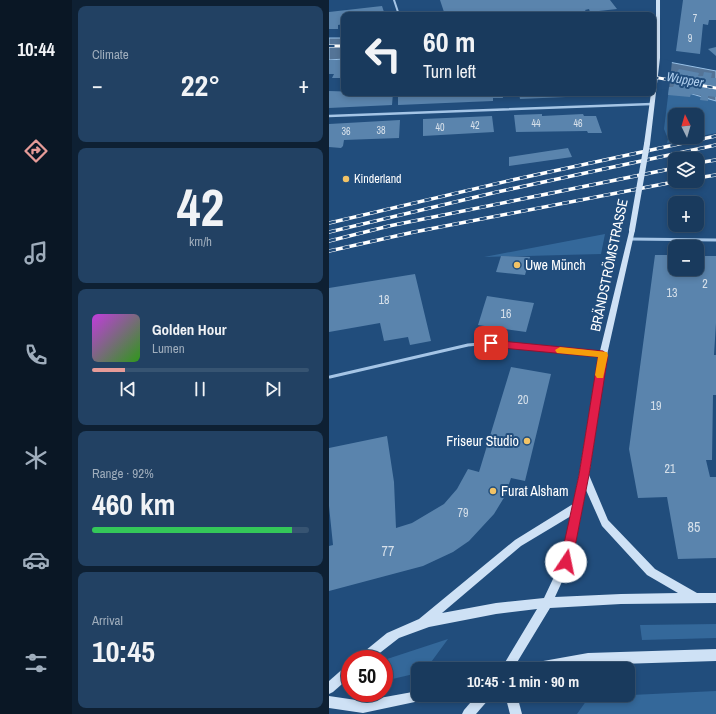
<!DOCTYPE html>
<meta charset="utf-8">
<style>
:root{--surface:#193a5d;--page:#224163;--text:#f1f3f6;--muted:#9fadbc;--line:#375472;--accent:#e69b98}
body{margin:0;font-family:"Archivo Narrow",sans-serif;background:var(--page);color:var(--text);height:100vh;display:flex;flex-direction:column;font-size:15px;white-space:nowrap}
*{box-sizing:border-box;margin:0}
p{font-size:13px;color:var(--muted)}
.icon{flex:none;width:22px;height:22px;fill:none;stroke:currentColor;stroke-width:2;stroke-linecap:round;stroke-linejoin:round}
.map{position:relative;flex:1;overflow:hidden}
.side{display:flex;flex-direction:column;gap:6px;padding:6px;background:#0e2033;width:257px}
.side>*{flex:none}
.guide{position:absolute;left:12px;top:12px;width:315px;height:84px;border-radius:8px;box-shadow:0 2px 6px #0003,0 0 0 1px var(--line);background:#193a5d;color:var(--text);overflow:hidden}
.needle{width:26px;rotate:355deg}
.tools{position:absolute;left:339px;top:108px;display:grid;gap:8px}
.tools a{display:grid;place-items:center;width:36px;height:36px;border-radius:8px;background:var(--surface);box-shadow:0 2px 6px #0003,0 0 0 1px var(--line);font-size:20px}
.speed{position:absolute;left:12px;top:650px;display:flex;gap:8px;font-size:20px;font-weight:700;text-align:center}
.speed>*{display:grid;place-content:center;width:52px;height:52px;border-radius:50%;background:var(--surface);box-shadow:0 2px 6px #0003,0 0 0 1px var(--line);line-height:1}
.speed .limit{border:6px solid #d22;background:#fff;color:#111}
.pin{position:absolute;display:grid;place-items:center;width:34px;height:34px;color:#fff;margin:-17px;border-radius:8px;box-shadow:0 2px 6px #0006}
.me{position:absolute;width:44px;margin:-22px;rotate:11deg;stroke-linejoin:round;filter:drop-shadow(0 0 3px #0008)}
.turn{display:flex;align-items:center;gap:14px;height:84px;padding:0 16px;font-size:18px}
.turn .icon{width:52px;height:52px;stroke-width:2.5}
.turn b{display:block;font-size:28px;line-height:34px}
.big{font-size:30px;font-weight:700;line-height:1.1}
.side .widget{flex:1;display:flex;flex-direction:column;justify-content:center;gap:6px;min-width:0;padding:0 14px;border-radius:8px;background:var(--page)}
.side .dial{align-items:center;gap:0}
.dial b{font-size:52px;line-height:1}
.song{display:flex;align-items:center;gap:12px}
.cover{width:48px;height:48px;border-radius:6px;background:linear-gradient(135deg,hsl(290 70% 55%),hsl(110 70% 35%))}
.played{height:4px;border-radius:2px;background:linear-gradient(90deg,var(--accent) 15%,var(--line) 15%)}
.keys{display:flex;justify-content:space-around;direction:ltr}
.heat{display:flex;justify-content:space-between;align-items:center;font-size:22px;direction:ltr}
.charge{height:6px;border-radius:3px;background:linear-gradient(90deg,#34c759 92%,var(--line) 0)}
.trip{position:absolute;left:82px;top:662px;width:224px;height:40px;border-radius:8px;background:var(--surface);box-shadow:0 2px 6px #0003,0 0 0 1px var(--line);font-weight:700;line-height:40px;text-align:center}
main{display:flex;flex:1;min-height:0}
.menu{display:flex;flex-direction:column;width:72px;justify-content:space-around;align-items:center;background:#0a1725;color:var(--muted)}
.menu .icon{width:28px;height:28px}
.menu .active{color:var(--accent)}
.menu b{font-size:18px;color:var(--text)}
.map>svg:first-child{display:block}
.green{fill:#34689a;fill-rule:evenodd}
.water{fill:#547497;stroke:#98c1e7}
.pier{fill:#214d7c}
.building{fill:#5a84ad}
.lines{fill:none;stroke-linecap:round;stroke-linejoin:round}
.lane-far1{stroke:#a5c5e6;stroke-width:2}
.lane{stroke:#a5c5e6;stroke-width:3}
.street-far1{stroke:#a5c5e6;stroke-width:2.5}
.street{stroke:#a5c5e6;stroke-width:3}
.secondary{fill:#cee1f5;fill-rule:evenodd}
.rail-far1-casing{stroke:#fff;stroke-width:3}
.rail-casing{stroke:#fff;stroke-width:3.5}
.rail-far1{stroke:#214d7c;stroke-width:2;stroke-dasharray:5.5;stroke-linecap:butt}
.rail{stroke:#214d7c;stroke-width:2.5;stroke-dasharray:7;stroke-linecap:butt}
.secondary-bridge{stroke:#cee1f5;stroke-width:6}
.route{fill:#e11d48;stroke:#92132f}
.slow{fill:#f59e0b}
.poi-dot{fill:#f2c366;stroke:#214d7c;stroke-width:1.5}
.labels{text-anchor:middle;stroke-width:4;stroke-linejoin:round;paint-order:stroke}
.far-number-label{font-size:10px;fill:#d6e0ea}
.far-poi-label{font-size:12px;fill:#fff;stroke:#214d7c;text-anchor:start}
.number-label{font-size:12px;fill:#d6e0ea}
.far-water-label{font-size:13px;font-style:italic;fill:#b0cfee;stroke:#214d7c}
.poi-label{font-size:14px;fill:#fff;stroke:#214d7c;text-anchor:start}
.street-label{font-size:14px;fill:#fff;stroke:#214d7c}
.near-number-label{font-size:14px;fill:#d6e0ea}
</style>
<main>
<nav class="menu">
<b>10:44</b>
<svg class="icon active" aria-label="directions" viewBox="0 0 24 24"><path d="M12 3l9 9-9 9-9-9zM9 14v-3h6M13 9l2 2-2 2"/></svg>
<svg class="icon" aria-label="music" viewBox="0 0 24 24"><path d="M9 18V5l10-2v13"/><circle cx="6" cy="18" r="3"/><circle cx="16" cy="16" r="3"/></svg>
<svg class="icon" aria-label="phone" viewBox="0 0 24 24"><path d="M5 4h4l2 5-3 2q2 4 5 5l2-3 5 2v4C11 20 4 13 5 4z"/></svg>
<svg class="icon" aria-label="climate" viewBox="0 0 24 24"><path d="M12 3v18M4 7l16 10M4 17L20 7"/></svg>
<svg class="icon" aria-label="car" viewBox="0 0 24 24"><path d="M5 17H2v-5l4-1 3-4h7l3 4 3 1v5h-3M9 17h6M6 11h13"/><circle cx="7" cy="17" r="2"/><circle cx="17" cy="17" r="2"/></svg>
<svg class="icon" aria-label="filters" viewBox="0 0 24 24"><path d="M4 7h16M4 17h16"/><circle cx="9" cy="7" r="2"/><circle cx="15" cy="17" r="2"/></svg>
</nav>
<section class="side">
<div class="widget"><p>Climate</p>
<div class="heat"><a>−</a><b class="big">22°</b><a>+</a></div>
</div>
<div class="widget dial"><b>42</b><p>km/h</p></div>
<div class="widget">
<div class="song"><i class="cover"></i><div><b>Golden Hour</b><p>Lumen</p></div></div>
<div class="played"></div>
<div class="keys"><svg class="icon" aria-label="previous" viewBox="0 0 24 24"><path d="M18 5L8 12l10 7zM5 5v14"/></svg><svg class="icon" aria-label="pause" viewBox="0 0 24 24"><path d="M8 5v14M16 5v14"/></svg><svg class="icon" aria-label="next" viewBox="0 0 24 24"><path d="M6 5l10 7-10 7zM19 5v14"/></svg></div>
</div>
<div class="widget"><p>Range · 92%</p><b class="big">460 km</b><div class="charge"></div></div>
<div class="widget"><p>Arrival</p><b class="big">10:45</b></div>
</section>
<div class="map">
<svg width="387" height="714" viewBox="0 0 387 714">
<rect width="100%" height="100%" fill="#214d7c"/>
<g class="green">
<path d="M 340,88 L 387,101 L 387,133 L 338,143 L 339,139 L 335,129 ZM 346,115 L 368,115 L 368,137 L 346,137 Z"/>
<path d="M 276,234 L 272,254 L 155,257 Z"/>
<path d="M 387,624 L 387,638 L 313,640 L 311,625 Z"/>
<path d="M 119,639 L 97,669 L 89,669 L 89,673 L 55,681 L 55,660 Z"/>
<path d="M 387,691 L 387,714 L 248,714 L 260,697 Z"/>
</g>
<g class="water">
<path d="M 0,38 L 15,38 L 15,59 L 0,60 Z"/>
<path d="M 324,59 L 387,71 L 387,101 L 346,89 L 324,87 Z"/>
</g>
<path class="pier" d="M 324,57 L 343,61 L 340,90 L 324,89 Z"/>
<g class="building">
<path d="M 111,0 L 281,0 L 288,9 L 261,12 L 260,9 L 256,10 L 259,15 L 173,15 L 172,12 L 116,15 Z"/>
<path d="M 354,0 L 387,0 L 387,20 L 380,20 L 379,25 L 374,24 L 371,54 L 347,51 Z"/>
<path d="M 53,6 L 56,15 L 15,15 L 15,24 L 9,25 L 9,29 L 0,29 L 0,12 Z"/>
<path d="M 387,47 L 387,56 L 379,49 Z"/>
<path d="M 0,60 L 15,60 L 15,78 L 3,78 L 5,74 L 0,74 Z"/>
<path d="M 350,69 L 370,73 L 369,76 L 374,76 L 375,72 L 383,73 L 382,78 L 387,78 L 387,97 L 379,96 L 379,101 L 371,100 L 372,95 L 362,94 L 361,97 L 339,95 L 340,87 L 344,87 L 349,77 L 345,76 Z"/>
<path d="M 0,91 L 64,93 L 63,105 L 0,108 Z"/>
<path d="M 69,93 L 173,93 L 174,98 L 164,98 L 164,101 L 69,105 Z"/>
<path d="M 190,93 L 282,93 L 283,95 L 191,99 Z"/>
<path d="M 213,114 L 213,116 L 254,114 L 255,116 L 267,116 L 273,133 L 259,133 L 258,131 L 187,132 L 185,115 Z"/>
<path d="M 163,116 L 165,132 L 94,136 L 94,119 Z"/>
<path d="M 71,120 L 70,138 L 15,140 L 14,146 L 12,148 L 0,147 L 0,124 Z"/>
<path d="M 239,148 L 243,157 L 180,166 L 180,157 Z"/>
<path d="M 326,255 L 346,255 L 346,269 L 368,269 L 368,256 L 387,256 L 387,323 L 385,355 L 387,355 L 387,395 L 384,395 L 383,460 L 377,460 L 381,477 L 387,477 L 387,558 L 349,559 L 338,497 L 309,498 L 300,449 Z"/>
<path d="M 172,256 L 201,257 L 196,275 L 167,272 Z"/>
<path d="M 86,274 L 102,341 L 81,345 L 79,337 L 55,341 L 51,323 L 0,332 L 0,288 Z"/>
<path d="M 158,296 L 205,303 L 197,332 L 149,325 Z"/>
<path d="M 182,367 L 222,374 L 196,481 L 182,478 L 176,496 L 165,514 L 140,541 L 124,552 L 94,566 L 0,591 L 0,546 L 4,545 L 0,506 L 0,448 L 58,436 L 65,482 L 67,528 L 83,523 L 115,504 L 128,489 L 139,469 L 150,472 Z"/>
</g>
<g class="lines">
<path class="lane-far1" d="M 65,0 L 70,15"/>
<path class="lane" d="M 1,377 L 139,345 L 162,343 L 273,354"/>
<path class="street-far1" d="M 0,116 L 323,104"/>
<path class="street" d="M 301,239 L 387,240"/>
<g class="secondary">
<path d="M 327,0 L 331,0 L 331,58 L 321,144 L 318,146 L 315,144 L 322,93 L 324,93 L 324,77 L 327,58 Z"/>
<path d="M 301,228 L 305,228 L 306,230 L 278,355 L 260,475 L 279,520 L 326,569 L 368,593 L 387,593 L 387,603 L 292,604 L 221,608 L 184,669 L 172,669 L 208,609 L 167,614 L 100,627 L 70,638 L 43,659 L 29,659 L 31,655 L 58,633 L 90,619 L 186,540 L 244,504 L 250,475 L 270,355 ZM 257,490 L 273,526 L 318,575 L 349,593 L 292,594 L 226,597 L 242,562 ZM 242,516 L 232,562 L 215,598 L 167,603 L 113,613 L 192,546 Z"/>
<path d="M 387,649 L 387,661 L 259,665 L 234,669 L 197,669 L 199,665 L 203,663 L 259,653 Z"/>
<path d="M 21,664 L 21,677 L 4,692 L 0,694 L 0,681 L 17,666 Z"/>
<path d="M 89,691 L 89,695 L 102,695 L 100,699 L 34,713 L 0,708 L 0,696 L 34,701 Z"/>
<path d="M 148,695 L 162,695 L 160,699 L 147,714 L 133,714 L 135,710 Z"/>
<path d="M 176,695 L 188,695 L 193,714 L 181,714 Z"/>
</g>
<defs>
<g id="rail-far1">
<path d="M 0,46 L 15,46"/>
<path d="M 324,77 L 387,88"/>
</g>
<g id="rail">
<path d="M 368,163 L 387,160"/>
<path d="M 368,178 L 387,175"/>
<path d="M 0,223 L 183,180 L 387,136"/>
<path d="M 0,232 L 168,192 L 387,145"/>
<path d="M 0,241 L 60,226 L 346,168"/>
<path d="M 0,251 L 85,232 L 350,181"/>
</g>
</defs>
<use href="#rail-far1" class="rail-far1-casing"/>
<use href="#rail" class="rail-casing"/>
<use href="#rail-far1" class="rail-far1"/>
<use href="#rail" class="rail"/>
<path class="secondary-bridge" d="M 303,230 L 318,144"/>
</g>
<path class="route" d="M 162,340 L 274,351 L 279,355 L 260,475 L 243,562 L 241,566 L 237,568 L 233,566 L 231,562 L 250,475 L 269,357 L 162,347 L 158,343 Z"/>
<path class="slow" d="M 231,347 L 278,352 L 279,355 L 274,378 L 268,378 L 266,375 L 269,357 L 228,353 L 226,350 Z"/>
<g class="poi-dot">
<circle cx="17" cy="179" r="4"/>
<circle cx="188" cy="265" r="4"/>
<circle cx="198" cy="441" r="4"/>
<circle cx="164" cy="491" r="4"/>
</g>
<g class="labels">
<g class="far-number-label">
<text x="366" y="22">7</text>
<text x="361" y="42">9</text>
<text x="207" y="127">44</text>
<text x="249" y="127">46</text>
<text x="146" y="129">42</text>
<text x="111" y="131">40</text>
<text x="52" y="134">38</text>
<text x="17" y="135">36</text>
</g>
<g class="far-poi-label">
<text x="25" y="183">Kinderland</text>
</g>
<g class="number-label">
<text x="376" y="288">2</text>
<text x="343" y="297">13</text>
<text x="55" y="304">18</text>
<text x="177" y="318">16</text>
<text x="194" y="404">20</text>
<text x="327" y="410">19</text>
<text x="341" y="473">21</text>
<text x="134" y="517">79</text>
</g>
<g class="far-water-label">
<text transform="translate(356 79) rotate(10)" y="5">Wupper</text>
</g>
<g class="poi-label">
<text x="196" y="270">Uwe Münch</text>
<text x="190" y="446" text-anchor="end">Friseur Studio</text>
<text x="172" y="496">Furat Alsham</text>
</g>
<g class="street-label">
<text transform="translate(280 265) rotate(-78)" y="5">BRÄNDSTRÖMSTRASSE</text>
</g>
<g class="near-number-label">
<text x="365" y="532">85</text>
<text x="59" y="556">77</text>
</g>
</g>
</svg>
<div class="tools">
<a><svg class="needle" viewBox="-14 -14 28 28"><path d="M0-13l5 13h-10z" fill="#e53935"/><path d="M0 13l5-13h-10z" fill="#9fadbc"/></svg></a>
<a><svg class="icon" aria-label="layers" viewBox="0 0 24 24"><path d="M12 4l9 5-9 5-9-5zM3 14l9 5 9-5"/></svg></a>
<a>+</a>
<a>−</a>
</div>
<div class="speed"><div class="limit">50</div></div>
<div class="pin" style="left:162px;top:343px;background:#d93025"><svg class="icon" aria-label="arrive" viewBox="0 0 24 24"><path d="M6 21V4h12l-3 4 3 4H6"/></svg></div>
<svg class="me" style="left:237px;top:562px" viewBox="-20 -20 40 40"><circle r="19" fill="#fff"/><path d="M0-13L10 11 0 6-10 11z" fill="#e11d48"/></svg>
<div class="trip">10:45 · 1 min · 90 m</div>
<div class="guide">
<div class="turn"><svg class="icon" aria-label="left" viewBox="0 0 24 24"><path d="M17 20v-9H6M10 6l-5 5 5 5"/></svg><div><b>60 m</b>Turn left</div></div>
</div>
</div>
</main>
